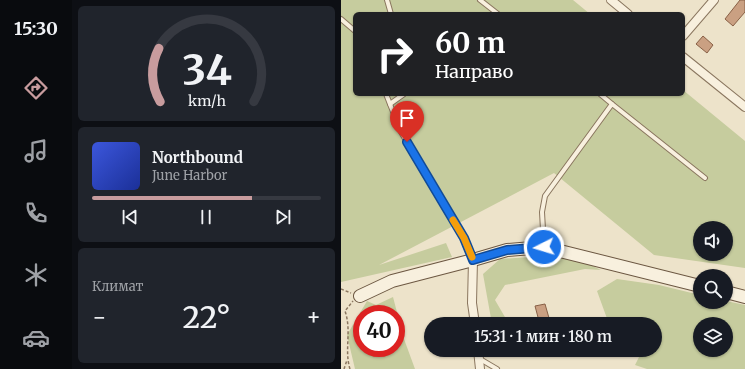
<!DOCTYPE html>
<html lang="ru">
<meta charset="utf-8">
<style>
:root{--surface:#171b24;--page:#20242c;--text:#f1f3f6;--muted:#9ea1a6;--line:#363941;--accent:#c89c9e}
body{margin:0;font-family:Merriweather,serif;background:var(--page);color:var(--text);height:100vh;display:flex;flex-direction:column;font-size:15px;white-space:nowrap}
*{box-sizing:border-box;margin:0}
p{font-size:13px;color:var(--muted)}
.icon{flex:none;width:22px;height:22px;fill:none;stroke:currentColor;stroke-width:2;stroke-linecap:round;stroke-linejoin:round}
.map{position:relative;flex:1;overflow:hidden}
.drawer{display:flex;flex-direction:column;gap:6px;padding:6px;background:#0d0f14;width:269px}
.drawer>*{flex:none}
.banner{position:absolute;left:12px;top:12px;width:332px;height:84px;border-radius:6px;box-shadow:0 1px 3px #0004;background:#202124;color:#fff;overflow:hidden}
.fabs{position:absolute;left:352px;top:221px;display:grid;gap:8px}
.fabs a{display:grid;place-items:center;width:40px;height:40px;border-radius:50%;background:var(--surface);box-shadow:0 1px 3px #0004;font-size:20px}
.speed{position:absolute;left:12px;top:305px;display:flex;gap:8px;font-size:20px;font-weight:700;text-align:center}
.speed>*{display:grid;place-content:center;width:52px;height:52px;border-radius:50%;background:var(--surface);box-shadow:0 1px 3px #0004;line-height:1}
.speed .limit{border:6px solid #d22;background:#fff;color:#111}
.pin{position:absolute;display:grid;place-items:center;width:34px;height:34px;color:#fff;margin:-41px -17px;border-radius:50% 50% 50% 0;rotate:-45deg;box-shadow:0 0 4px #0007}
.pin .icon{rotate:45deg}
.me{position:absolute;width:44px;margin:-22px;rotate:265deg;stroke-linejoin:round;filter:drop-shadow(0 0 3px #0008)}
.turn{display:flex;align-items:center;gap:14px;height:84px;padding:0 16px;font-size:18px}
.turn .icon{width:52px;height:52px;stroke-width:2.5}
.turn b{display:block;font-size:28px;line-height:34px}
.big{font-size:30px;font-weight:600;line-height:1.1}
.drawer .tile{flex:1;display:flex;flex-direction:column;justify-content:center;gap:6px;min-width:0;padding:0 14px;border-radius:6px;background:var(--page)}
.drawer .dial{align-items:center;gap:0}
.dial svg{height:104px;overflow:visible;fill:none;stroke:var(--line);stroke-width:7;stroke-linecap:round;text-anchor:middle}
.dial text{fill:var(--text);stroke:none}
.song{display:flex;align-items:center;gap:12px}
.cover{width:48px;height:48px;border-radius:6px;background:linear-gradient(135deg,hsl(230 70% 55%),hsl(230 70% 35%))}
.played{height:4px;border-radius:2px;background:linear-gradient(90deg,var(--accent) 70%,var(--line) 70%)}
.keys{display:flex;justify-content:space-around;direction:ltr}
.heat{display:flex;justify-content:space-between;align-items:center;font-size:22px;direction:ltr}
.trip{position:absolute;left:83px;top:317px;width:238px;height:40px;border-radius:20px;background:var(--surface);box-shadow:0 1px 3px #0004;font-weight:600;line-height:40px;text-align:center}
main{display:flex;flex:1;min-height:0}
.dock{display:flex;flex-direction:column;width:72px;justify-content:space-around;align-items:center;background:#090b0e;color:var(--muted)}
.dock .icon{width:28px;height:28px}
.dock .on{color:var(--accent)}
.dock b{font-size:18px;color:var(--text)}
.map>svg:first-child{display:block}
.green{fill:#c6cc9e;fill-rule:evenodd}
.building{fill:#caa082;stroke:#886046}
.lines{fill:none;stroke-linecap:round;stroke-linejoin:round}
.lane-casing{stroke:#8a765f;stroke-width:6}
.street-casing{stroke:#8a765f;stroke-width:10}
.secondary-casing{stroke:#6c5742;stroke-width:14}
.path{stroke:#8a765f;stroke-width:1.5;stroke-dasharray:3 2;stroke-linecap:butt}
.lane{stroke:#f8f0de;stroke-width:4}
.street{stroke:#f8f0de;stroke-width:8}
.secondary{stroke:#f8f0de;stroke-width:12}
.route-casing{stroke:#114b97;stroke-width:10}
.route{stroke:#1a73e8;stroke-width:7}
.slow{stroke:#f59e0b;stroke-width:7}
</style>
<main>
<nav class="dock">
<b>15:30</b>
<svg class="icon on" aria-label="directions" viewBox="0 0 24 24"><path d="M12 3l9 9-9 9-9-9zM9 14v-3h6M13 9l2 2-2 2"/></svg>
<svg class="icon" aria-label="music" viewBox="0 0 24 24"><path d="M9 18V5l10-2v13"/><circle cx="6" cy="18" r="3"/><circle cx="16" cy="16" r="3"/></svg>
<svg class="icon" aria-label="phone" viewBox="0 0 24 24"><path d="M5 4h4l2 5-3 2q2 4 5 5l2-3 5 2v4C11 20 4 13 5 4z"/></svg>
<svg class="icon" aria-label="climate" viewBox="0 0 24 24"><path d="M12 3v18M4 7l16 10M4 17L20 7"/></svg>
<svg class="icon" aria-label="car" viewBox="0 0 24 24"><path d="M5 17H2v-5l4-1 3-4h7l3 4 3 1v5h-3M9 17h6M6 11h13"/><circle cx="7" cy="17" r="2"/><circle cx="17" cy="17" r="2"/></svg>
</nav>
<section class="drawer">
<div class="tile dial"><svg viewBox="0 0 100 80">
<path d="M14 69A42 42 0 1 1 86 69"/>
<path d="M14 69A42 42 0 0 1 13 28" stroke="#c89c9e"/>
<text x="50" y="56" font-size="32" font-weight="700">34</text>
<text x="50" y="72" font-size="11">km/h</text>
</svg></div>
<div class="tile">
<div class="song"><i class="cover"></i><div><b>Northbound</b><p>June Harbor</p></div></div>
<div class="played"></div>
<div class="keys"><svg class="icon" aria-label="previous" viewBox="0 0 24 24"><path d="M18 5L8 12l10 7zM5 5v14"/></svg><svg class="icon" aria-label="pause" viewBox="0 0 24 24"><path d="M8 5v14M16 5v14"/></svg><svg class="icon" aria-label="next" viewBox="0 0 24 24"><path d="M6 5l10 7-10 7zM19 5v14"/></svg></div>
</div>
<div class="tile"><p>Климат</p>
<div class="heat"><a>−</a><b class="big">22°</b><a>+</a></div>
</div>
</section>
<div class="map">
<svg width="404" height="369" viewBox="0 0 404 369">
<rect width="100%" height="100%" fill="#ede3ca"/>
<g class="green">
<path d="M 0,0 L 232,0 L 249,14 L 14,14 L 14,94 L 342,94 L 342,90 L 404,141 L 404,268 L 313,255 L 213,173 L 38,265 L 105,243 L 111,257 L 0,282 ZM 359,228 L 385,228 L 385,254 L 359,254 Z"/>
<path d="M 190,257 L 233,257 L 260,270 L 244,269 L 164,285 L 154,300 L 168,324 L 151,324 L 142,274 L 159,259 Z"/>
<path d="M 276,279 L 318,285 L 359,295 L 359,302 L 385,301 L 404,305 L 404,369 L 306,369 L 294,365 L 301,351 L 300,350 L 314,350 L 314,324 L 268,324 L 256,291 ZM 359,324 L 385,324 L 385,350 L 359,350 Z"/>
<path d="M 52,297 L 63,339 L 74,369 L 14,369 L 6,335 L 26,301 L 35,305 ZM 21,314 L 55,314 L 55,348 L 21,348 Z"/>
<path d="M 160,350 L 178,350 L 180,355 L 162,354 Z"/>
</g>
<g class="building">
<path d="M 399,0 L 404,0 L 404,12 L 392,26 L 384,19 Z"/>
<path d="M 362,36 L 372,45 L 366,53 L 355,44 Z"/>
<path d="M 204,304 L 208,318 L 198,321 L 194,306 Z"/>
</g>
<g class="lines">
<defs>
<g id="lane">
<path d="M 46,0 L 50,14"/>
<path d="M 139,0 L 157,14"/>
<path d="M 0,19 L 14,31"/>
<path d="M 45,94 L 60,132 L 123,238 L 131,258"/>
<path d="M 259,94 L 271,104"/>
<path d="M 49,104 L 63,94"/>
<path d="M 203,247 L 201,212 L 204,196 L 271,104 L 364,178"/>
<path d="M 139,359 L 156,369"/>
</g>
<g id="street">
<path d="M 270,0 L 287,14"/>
<path d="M 342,36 L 373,0"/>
<path d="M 342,57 L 404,107"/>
<path d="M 132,260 L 131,303 L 134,324"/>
<path d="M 137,350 L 139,369"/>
</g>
<g id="secondary">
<path d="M 385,292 L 404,297"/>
<path d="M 19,296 L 51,281 L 132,260 L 166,250 L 203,247 L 359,286"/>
</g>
</defs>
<use href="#lane" class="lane-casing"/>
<use href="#street" class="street-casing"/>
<use href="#secondary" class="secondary-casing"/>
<g class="path">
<path d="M 0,289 L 10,293"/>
<path d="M 3,369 L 6,360"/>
<path d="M 9,369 C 3,350 11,331 4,311 L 12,301"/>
</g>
<use href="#lane" class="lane"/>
<use href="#street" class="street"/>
<use href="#secondary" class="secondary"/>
</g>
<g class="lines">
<defs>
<path id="route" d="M 66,142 L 123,238 L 132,260 L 166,250 L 203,247"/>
</defs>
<use href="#route" class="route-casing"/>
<use href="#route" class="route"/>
<path class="slow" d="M 112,220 L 123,238 L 131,257"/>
</g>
</svg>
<div class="fabs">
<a><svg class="icon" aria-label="sound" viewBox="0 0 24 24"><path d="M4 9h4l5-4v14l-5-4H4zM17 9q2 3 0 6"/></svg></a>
<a><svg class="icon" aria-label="search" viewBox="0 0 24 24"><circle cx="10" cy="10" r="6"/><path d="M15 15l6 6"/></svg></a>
<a><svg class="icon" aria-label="layers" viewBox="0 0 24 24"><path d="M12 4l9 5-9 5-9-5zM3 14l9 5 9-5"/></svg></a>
</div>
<div class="speed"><div class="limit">40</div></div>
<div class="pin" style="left:66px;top:142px;background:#d93025"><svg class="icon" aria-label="arrive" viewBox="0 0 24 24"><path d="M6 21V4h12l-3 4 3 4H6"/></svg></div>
<svg class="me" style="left:203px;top:247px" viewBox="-20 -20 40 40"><circle r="17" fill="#1a73e8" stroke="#fff" stroke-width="3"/><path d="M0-11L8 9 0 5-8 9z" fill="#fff"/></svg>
<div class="trip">15:31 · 1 мин · 180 m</div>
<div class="banner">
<div class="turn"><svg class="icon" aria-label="right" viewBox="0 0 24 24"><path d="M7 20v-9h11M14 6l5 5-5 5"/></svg><div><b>60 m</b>Направо</div></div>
</div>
</div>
</main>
